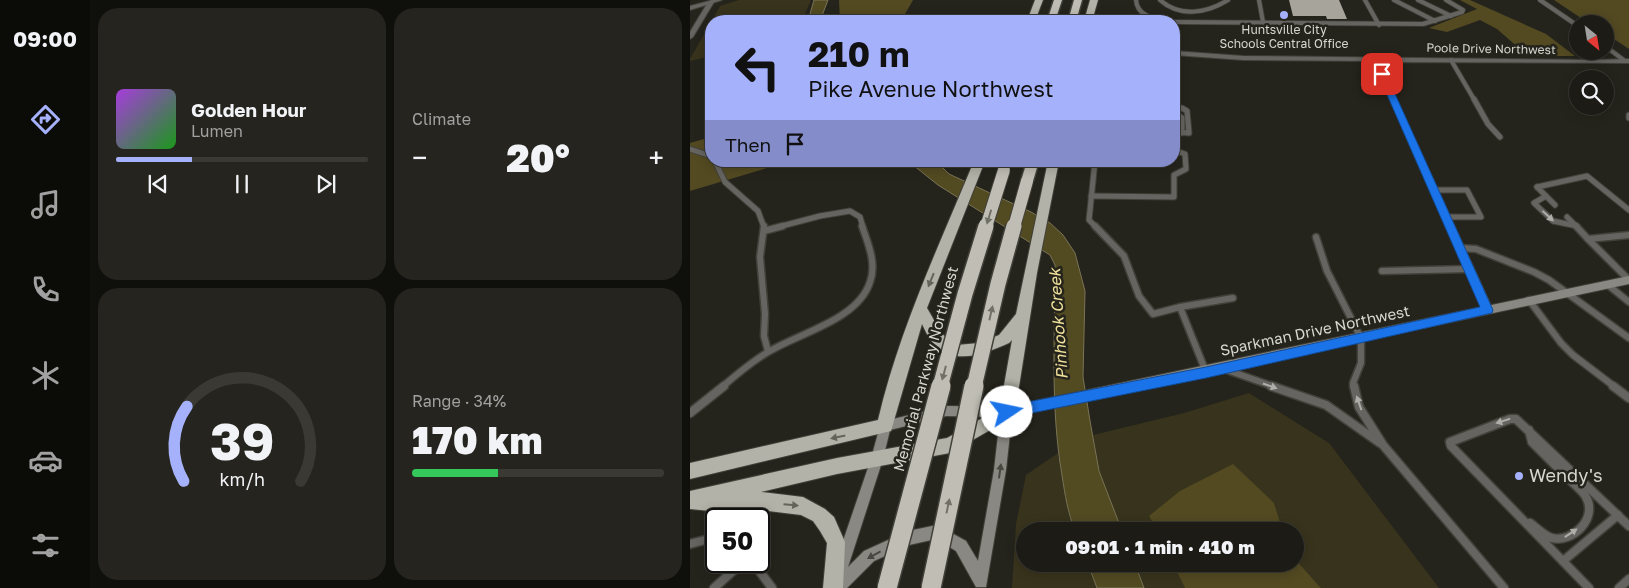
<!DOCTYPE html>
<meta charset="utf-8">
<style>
:root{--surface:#1c1b15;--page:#25241e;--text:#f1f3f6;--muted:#a0a1a0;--line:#3a3934;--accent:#a6b1fc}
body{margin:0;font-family:"Golos Text",sans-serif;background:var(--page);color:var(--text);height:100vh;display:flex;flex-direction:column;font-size:19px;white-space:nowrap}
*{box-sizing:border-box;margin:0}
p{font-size:16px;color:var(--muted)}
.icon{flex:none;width:28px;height:28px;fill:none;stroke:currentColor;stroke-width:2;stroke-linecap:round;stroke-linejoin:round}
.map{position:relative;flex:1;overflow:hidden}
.panel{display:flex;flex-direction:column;gap:8px;padding:8px;background:#0f0f0c;width:600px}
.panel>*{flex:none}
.banner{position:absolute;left:15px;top:15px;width:475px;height:152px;border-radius:20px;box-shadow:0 2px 12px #0003,0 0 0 1px var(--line);background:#a6b1fc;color:#111;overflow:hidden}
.needle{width:32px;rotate:150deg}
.tools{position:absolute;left:879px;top:15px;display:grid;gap:10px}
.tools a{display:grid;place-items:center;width:45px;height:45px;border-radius:50%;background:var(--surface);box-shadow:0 2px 12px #0003,0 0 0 1px var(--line);font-size:25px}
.speed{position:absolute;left:15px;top:508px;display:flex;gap:10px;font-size:25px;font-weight:700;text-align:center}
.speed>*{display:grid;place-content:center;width:65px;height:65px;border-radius:50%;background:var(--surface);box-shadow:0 2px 12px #0003,0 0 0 1px var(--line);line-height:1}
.speed .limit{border:2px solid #111;border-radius:8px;background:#fff;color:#111}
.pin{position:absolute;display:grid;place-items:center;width:42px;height:42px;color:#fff;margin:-21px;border-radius:10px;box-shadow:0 2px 8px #0006}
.me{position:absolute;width:55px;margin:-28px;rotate:79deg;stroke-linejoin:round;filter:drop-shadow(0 0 4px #0008)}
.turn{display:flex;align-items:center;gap:18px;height:105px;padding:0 20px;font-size:22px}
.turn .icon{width:65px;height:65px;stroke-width:2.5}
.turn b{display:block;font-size:35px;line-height:42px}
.then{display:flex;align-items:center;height:48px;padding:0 20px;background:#0003;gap:10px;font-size:19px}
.big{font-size:38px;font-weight:800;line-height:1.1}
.panel .card{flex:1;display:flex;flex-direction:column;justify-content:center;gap:8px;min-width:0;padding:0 18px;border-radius:20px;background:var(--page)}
.panel .dial{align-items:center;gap:0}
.dial svg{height:130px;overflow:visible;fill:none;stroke:var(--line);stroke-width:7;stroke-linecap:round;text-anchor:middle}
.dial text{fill:var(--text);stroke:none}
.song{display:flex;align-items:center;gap:15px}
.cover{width:60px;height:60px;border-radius:8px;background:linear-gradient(135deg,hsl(280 70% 55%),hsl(120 70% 35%))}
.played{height:5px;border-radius:2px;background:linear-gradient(90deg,var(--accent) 30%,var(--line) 30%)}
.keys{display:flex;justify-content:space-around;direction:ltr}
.heat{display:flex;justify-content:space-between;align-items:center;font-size:28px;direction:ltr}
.charge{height:8px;border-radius:4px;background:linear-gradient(90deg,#34c759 34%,var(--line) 0)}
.panel .tiles{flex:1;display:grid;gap:8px;grid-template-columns:repeat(2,1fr)}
.trip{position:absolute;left:326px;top:522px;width:288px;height:50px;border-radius:25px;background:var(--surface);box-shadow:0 2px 12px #0003,0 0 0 1px var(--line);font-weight:800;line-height:50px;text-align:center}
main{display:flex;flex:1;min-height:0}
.tabs{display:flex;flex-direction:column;width:90px;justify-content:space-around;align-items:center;background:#0b0b08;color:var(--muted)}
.tabs .icon{width:35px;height:35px}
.tabs .selected{color:var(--accent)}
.tabs b{font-size:22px;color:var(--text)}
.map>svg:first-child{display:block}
.green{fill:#38331c}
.forest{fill:#534a22}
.water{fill:#524a21;stroke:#7a7456}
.building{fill:#a7a59b}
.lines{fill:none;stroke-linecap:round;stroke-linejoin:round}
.service-far3-casing{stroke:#414039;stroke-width:5.5}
.service-far2-casing{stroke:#414039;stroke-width:7}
.service-far1-casing{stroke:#414039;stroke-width:9}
.service-casing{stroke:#414039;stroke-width:11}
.minor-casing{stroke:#414039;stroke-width:2}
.tertiary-casing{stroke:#414039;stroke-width:2}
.secondary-casing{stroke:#414039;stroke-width:2}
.trunk-casing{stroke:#414039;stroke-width:2}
.motorway-casing{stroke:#414039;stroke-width:3}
.service-far3{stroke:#656460;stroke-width:4}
.service-far2{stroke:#656460;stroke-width:5}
.service-far1{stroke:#656460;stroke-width:6}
.service{stroke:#656460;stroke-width:8}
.minor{fill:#656460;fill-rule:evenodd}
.tertiary{fill:#656460;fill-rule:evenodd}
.secondary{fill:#8a8882;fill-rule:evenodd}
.trunk{fill:#b3b2a8;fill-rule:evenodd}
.motorway{fill:#c0beb4;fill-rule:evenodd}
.motorway-bridge-far2-casing{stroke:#414039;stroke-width:14;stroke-linecap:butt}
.motorway-bridge-far1-casing{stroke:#414039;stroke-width:18;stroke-linecap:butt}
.motorway-bridge-casing{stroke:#414039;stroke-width:22;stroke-linecap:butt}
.motorway-bridge-far2{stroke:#c0beb4;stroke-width:12}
.motorway-bridge-far1{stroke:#c0beb4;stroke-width:15}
.motorway-bridge{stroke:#c0beb4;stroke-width:19}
.oneway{fill:#afaea9}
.oneway2{fill:#727168}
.oneway3{fill:#65645b}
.oneway4{fill:#484740}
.route{fill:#1a73e8;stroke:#114b97}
.poi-dot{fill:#a6b1fc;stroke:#25241c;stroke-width:2}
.labels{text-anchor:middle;stroke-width:5;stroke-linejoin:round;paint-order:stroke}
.far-poi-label{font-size:12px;fill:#d7d6d0;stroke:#25241c}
.far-street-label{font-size:12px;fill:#d7d6d0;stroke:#25241c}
.street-label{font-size:15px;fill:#d7d6d0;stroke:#25241c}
.water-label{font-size:16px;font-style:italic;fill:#f0e09b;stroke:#25241c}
.near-poi-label{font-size:18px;fill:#d7d6d0;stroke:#25241c;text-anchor:start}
</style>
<main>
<nav class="tabs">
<b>09:00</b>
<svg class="icon selected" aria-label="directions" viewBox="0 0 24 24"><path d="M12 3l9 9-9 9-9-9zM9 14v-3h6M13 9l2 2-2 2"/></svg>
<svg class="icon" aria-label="music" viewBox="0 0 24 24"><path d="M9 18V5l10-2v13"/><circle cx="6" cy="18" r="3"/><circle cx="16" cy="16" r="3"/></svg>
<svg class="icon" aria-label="phone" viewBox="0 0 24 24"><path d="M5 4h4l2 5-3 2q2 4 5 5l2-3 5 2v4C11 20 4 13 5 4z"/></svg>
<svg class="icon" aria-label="climate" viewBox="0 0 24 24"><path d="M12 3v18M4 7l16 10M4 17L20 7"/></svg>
<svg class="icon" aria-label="car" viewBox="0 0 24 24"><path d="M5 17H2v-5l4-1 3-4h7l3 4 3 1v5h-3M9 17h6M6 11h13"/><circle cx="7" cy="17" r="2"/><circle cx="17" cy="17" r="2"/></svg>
<svg class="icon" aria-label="filters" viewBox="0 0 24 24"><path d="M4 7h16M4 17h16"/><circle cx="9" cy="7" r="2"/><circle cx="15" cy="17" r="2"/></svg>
</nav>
<section class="panel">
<div class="tiles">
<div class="card">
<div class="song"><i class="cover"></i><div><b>Golden Hour</b><p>Lumen</p></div></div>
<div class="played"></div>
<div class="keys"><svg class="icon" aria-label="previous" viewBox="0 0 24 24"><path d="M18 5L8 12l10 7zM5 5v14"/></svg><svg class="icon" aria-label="pause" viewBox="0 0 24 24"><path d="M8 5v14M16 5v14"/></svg><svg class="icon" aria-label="next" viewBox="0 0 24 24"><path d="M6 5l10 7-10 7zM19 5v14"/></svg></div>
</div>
<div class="card"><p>Climate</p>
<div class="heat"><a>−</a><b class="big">20°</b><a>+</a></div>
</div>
<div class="card dial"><svg viewBox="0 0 100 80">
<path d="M14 69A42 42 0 1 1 86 69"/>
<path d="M14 69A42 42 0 0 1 16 23" stroke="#a6b1fc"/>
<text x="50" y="56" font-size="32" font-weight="700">39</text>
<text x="50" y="72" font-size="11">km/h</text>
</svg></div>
<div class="card"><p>Range · 34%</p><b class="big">170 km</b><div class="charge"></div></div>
</div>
</section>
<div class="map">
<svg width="939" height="588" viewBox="0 0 939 588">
<rect width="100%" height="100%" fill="#25241c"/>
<g class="green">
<path d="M 49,0 L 121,0 L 112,21 L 22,21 L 30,6 Z"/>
<path d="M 21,22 L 21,56 L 0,61 L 0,59 Z"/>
<path d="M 559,393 L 639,443 L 749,588 L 631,588 L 605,559 L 605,531 L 593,531 L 584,503 L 459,516 L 467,531 L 432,531 L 409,471 L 403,435 L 494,413 Z"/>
<path d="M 368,453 L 379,515 L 385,531 L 335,531 L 335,564 L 398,564 L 407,588 L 322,588 L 326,524 L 336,475 Z"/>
<path d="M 445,564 L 483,564 L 495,588 L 454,588 Z"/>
</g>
<g class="forest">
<path d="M 149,0 L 223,0 L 211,21 L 150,21 Z"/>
<path d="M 770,0 L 780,0 L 856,34 L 885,56 L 838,56 L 807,29 L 790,20 L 757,32 L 739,28 L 787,9 Z"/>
<path d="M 864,0 L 939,0 L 939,49 L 915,33 L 915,24 L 900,24 Z"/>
<path d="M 21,137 L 21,161 L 101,161 L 0,191 L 0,143 Z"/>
<path d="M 543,464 L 584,503 L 593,531 L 467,531 L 459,516 L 490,491 Z"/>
<path d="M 605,559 L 631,588 L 495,588 L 483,564 L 605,564 Z"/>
</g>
<g class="water">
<path d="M 124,0 L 138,0 L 130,21 L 118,21 Z"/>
<path d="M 218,161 L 246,161 L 259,174 L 341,212 L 360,223 L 373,235 L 385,253 L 395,291 L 393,377 L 400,421 L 409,471 L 432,531 L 385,531 C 378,513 375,495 372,475 C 360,406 365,335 365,265 L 360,255 L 248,185 Z"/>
<path d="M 398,564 L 445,564 L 454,588 L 407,588 Z"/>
</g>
<path class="building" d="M 599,0 L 649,0 L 657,19 L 637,19 L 636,16 L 603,16 Z"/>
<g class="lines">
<defs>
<g id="service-far3">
<path d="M 446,0 C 447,15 462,18 474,21"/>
<path d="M 470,0 C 490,18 517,13 538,0"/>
<path d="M 569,0 L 573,22"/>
<path d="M 675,0 L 689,25"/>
<path d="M 704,0 L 745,21"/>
<path d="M 728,0 L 761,16"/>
<path d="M 850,0 L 888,26"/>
<path d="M 484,22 L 733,24 L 772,12 L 773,10 L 756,0"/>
<path d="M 915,46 L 935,61"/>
<path d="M 761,60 L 785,101"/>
</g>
<g id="service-far2">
<path d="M 784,99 L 798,124 L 810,137"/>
<path d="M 484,108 L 492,108 L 497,111 L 499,133 L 484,132"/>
<path d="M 484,112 L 492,118 L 492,133"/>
<path d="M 939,115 L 939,118"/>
<path d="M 0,149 L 21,156"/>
<path d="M 25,161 L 35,182 L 68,211 L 74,227"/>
<path d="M 405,161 L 399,220 L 406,227"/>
<path d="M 847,187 L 897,176 L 939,210"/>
<path d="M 847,187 L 865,205"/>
<path d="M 743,190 L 777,190 L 791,217 L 755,217"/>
<path d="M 401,196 L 484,197 L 484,175 L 496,169 L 495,154 L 484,150"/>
<path d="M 856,196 L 844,203 L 863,221 L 887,226"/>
<path d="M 877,217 L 887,227"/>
<path d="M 88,227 L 130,216 L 160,211 L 170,217 L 173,227"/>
</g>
<g id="service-far1">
<path d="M 74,226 L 70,257 L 75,314 L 74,336 L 78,351"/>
<path d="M 405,226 L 434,256 L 449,296 L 463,314 L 490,307"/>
<path d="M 886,226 L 898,239"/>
<path d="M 74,231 L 93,226"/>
<path d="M 939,235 L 898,239 L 939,280"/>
<path d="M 626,237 L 637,271 L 671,338 L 671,363 L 663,383 L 664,387"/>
<path d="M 769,248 L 786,249 L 844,272 L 859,280 L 939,338"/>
<path d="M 692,271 L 778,269"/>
<path d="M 918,285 L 939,302"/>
<path d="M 839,300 L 871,343 L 883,355 L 925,387"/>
<path d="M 534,369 L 585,387"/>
<path d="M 516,372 L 490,307 L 543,298"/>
<path d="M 32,387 C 47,374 61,362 78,352 C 109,333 168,320 180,282 C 187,264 178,243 172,226"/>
</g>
<g id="service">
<path d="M 581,386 L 636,405 L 690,443"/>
<path d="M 664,386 L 669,407 L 693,445 L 814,588"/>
<path d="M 923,386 L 939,398"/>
<path d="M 0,413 L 34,386"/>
<path d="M 839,430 L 842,442 C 855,455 867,467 880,480 C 885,485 893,491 896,497 C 908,518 883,543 862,538 C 854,536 847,528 840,523"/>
<path d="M 0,544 L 15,540 L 26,540"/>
<path d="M 62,561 L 82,588"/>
<path d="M 873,561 L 928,515"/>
<path d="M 24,588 L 54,561"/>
<path d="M 899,588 L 761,446 L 760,442 L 820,419 L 826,419 L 939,526"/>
<path d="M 929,588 L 939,579"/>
</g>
<g id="minor">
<path d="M 21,0 L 24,2 L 3,37 L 0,39 L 0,32 L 18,2 Z"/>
<path d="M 484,51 L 553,56 L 903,60 L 939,59 L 939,63 L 689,62 L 803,310 L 802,313 L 794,313 L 793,310 L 683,61 L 553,60 L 484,55 Z"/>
</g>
<path id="tertiary" d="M 23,0 L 32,0 L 0,10 L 0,6 Z"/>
<path id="secondary" d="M 939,276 L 939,284 L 322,416 L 316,470 L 296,587 L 286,587 L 266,551 L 246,539 L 219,545 L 184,561 L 157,588 L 137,588 L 181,459 L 191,422 L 256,406 L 317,407 ZM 256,416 L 310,417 L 304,470 L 288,561 L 276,541 L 247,525 L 218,531 L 174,551 L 158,567 L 193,459 L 200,430 Z"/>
<g id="trunk">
<path d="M 345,0 L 353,0 L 345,21 L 337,21 Z"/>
<path d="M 400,0 L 408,0 L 402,21 L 394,21 Z"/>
<path d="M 284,161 L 295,161 L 237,308 L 252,334 L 267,345 L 289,343 L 309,335 L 326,314 L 358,161 L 369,161 L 347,273 L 325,412 L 323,417 L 260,453 L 147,474 L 71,492 L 113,497 L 135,509 L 144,517 L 155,542 L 153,588 L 133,588 L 137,543 L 130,531 L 123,521 L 111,515 L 70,510 L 41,513 L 0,509 L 0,491 L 147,458 L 257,438 L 310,408 L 322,340 L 319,343 C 294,354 263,367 242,342 C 238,337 235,330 232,324 L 201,431 L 0,479 L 0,463 L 188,420 C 209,330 249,246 284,161 Z"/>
</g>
<g id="motorway">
<path d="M 364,0 L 372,0 L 365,21 L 357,21 Z"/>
<path d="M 384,0 L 392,0 L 386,21 L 378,21 Z"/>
<path d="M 337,161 L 349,161 L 343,181 L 337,185 L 331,181 Z"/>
</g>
</defs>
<use href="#service-far3" class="service-far3-casing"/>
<use href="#service-far2" class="service-far2-casing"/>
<use href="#service-far1" class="service-far1-casing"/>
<use href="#service" class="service-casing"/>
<use href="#minor" class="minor-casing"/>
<use href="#tertiary" class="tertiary-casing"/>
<use href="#secondary" class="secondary-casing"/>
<use href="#trunk" class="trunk-casing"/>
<use href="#motorway" class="motorway-casing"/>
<use href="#service-far3" class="service-far3"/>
<use href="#service-far2" class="service-far2"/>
<use href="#service-far1" class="service-far1"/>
<use href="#service" class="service"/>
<use href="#minor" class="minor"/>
<use href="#tertiary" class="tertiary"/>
<use href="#secondary" class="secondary"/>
<use href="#trunk" class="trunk"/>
<use href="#motorway" class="motorway"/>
<defs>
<g id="motorway-bridge-far2">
<path d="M 296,227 L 314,170"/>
<path d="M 324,227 L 337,181"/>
</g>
<g id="motorway-bridge-far1">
<path d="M 250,387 L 275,294 L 296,226"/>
<path d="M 284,387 L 308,284 L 324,226"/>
</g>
<g id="motorway-bridge">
<path d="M 197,588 L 251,386"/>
<path d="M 241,588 L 284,386"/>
</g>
</defs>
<use href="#motorway-bridge-far2" class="motorway-bridge-far2-casing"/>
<use href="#motorway-bridge-far1" class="motorway-bridge-far1-casing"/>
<use href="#motorway-bridge" class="motorway-bridge-casing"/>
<use href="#motorway-bridge-far2" class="motorway-bridge-far2"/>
<use href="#motorway-bridge-far1" class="motorway-bridge-far1"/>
<use href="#motorway-bridge" class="motorway-bridge"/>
</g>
<defs><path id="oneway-solid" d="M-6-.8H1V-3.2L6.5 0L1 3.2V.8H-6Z" transform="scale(1.25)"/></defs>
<g class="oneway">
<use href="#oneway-solid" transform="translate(858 216) rotate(43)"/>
<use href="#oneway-solid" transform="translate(580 386) rotate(19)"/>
<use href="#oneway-solid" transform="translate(669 403) rotate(-109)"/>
<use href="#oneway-solid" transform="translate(813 421) rotate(162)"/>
<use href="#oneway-solid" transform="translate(881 533) rotate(-34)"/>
</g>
<g class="oneway2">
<use href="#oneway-solid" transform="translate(299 217) rotate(107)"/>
<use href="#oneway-solid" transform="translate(301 313) rotate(-77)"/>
<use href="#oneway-solid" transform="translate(254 373) rotate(105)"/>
<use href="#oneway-solid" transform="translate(258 506) rotate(-78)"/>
</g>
<g class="oneway3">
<use href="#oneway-solid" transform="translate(241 280) rotate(112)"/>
<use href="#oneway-solid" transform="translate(148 437) rotate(168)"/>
<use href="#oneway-solid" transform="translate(101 505) rotate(5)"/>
</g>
<g class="oneway4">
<use href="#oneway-solid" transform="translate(310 471) rotate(-82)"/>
<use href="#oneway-solid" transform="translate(184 555) rotate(151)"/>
</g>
<path class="route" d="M 689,72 L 696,74 L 803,310 L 802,313 L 516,378 L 317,418 L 312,416 L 310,412 L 312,407 L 317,406 L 516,367 L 790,307 L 688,74 Z"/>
<g class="poi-dot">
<circle cx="594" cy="15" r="5"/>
<circle cx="829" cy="476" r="5"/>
</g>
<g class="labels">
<g class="far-poi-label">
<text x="594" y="34">Huntsville City<tspan x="594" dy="14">Schools Central Office</tspan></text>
</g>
<g class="far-street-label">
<text transform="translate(801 49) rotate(1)" y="4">Poole Drive Northwest</text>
</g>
<g class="street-label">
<text transform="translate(625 331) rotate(-12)" y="5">Sparkman Drive Northwest</text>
<text transform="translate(236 369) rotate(-75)" y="5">Memorial Parkway Northwest</text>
</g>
<g class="water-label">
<text transform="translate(368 324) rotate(-94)" y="6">Pinhook Creek</text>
</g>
<g class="near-poi-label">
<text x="839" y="482">Wendy's</text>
</g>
</g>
</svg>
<div class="tools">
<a><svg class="needle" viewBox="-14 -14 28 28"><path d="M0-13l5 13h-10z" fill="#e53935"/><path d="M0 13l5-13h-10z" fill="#a0a1a0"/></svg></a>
<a><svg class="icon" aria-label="search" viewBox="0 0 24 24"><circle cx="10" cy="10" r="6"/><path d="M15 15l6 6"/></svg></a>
</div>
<div class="speed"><div class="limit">50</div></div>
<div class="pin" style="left:692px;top:74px;background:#d93025"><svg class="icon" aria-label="arrive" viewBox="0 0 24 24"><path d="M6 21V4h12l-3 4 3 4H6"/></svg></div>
<svg class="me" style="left:317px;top:412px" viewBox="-20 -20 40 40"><circle r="19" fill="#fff"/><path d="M0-13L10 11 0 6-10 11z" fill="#1a73e8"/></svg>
<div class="trip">09:01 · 1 min · 410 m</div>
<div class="banner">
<div class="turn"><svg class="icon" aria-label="left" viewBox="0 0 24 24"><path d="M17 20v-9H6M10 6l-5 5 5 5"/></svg><div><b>210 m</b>Pike Avenue Northwest</div></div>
<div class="then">Then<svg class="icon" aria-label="arrive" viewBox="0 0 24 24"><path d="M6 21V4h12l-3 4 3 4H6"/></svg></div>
</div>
</div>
</main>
